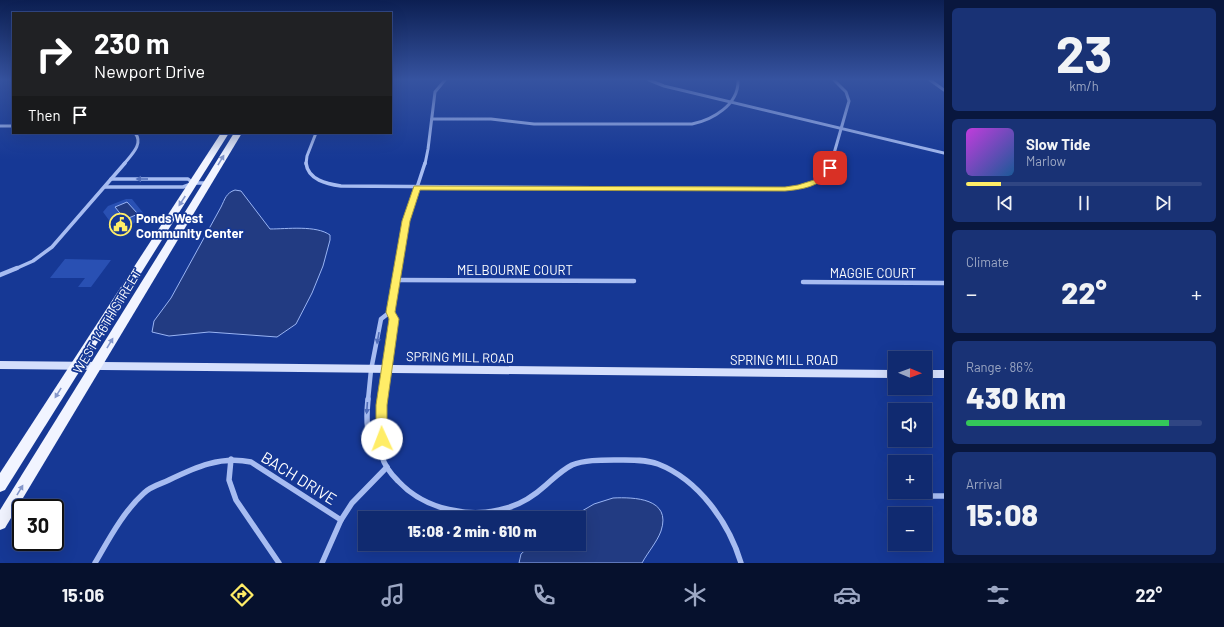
<!DOCTYPE html>
<meta charset="utf-8">
<style>
:root{--surface:#102a70;--page:#193275;--text:#f1f3f6;--muted:#9ca7c3;--line:#304683;--accent:#ffed67}
body{margin:0;font-family:Barlow,sans-serif;background:var(--page);color:var(--text);height:100vh;display:flex;flex-direction:column;font-size:15px;white-space:nowrap}
*{box-sizing:border-box;margin:0}
p{font-size:13px;color:var(--muted)}
.icon{flex:none;width:22px;height:22px;fill:none;stroke:currentColor;stroke-width:2;stroke-linecap:round;stroke-linejoin:round}
.map{position:relative;flex:1;overflow:hidden}
.sheet{display:flex;flex-direction:column;gap:8px;padding:8px;background:#09173e;width:280px}
.sheet>*{flex:none}
.hud{position:absolute;left:12px;top:12px;width:380px;height:122px;border-radius:0px;box-shadow:0 4px 16px #0002,0 0 0 1px var(--line);background:#202124;color:#fff;overflow:hidden}
.needle{width:26px;rotate:91deg}
.controls{position:absolute;left:888px;top:351px;display:grid;gap:8px}
.controls a{display:grid;place-items:center;width:44px;height:44px;border-radius:0px;background:var(--surface);box-shadow:0 4px 16px #0002,0 0 0 1px var(--line);font-size:20px}
.speed{position:absolute;left:12px;top:499px;display:flex;gap:8px;font-size:20px;font-weight:700;text-align:center}
.speed>*{display:grid;place-content:center;width:52px;height:52px;border-radius:50%;background:var(--surface);box-shadow:0 4px 16px #0002,0 0 0 1px var(--line);line-height:1}
.speed .limit{border:2px solid #111;border-radius:6px;background:#fff;color:#111}
.pin{position:absolute;display:grid;place-items:center;width:34px;height:34px;color:#fff;margin:-17px;border-radius:8px;box-shadow:0 2px 6px #0006}
.me{position:absolute;width:44px;margin:-22px;rotate:358deg;stroke-linejoin:round;filter:drop-shadow(0 0 3px #0008)}
.turn{display:flex;align-items:center;gap:14px;height:84px;padding:0 16px;font-size:18px}
.turn .icon{width:52px;height:52px;stroke-width:2.5}
.turn b{display:block;font-size:28px;line-height:34px}
.then{display:flex;align-items:center;height:38px;padding:0 16px;background:#0003;gap:8px;font-size:15px}
.big{font-size:30px;font-weight:800;line-height:1.1}
.sheet .card{flex:1;display:flex;flex-direction:column;justify-content:center;gap:6px;min-width:0;padding:0 14px;border-radius:6px;background:var(--page)}
.sheet .dial{align-items:center;gap:0}
.dial b{font-size:52px;line-height:1}
.song{display:flex;align-items:center;gap:12px}
.cover{width:48px;height:48px;border-radius:6px;background:linear-gradient(135deg,hsl(290 70% 55%),hsl(210 70% 35%))}
.played{height:4px;border-radius:2px;background:linear-gradient(90deg,var(--accent) 15%,var(--line) 15%)}
.keys{display:flex;justify-content:space-around;direction:ltr}
.heat{display:flex;justify-content:space-between;align-items:center;font-size:22px;direction:ltr}
.charge{height:6px;border-radius:3px;background:linear-gradient(90deg,#34c759 86%,var(--line) 0)}
.trip{position:absolute;left:358px;top:511px;width:228px;height:40px;border-radius:0px;background:var(--surface);box-shadow:0 4px 16px #0002,0 0 0 1px var(--line);font-weight:800;line-height:40px;text-align:center}
.tab-bar{display:flex;height:64px;justify-content:space-around;align-items:center;background:#06112d;color:var(--muted)}
.tab-bar .icon{width:28px;height:28px}
.tab-bar .active{color:var(--accent)}
.tab-bar b{font-size:18px;color:var(--text)}
main{display:flex;flex:1;min-height:0}
.map>svg:first-child{display:block}
.green{fill:#2950b3}
.water{fill:#223b82;stroke:#99b4f4}
.lines{fill:none;stroke-linecap:round;stroke-linejoin:round}
.street-far3{stroke:#a7bcf1;stroke-width:3}
.street-far2{stroke:#a7bcf1;stroke-width:3.5}
.street-far1{stroke:#a7bcf1;stroke-width:4.5}
.street{stroke:#a7bcf1;stroke-width:5.5}
.secondary{fill:#d5dffc;fill-rule:evenodd}
.primary{fill:#f1f4ff;fill-rule:evenodd}
.oneway{fill:#8496ca}
.oneway2{fill:#506dba}
.route{fill:#ffed67;stroke:#a69a43}
.labels{text-anchor:middle;stroke-width:3.5;stroke-linejoin:round;paint-order:stroke}
.poi-label{font-size:13px;font-weight:bold;fill:#fff;stroke:#163895;text-anchor:start}
.street-label{font-size:13px;fill:#fff;stroke:#163895}
.near-street-label{font-size:16px;fill:#fff;stroke:#163895}
</style>
<main>
<div class="map">
<svg width="944" height="563" viewBox="0 0 944 563">
<rect width="100%" height="100%" fill="#163895"/>
<g class="green">
<path d="M 126,199 L 132,199 L 144,214 C 140,220 133,222 128,229 L 108,228 L 111,223 L 103,212 L 108,206 Z"/>
<path d="M 65,259 L 111,260 L 91,287 L 78,287 L 85,278 L 50,278 Z"/>
</g>
<g class="water">
<path d="M 235,190 L 241,191 L 270,229 C 287,229 316,225 330,235 L 330,240 L 323,266 L 312,293 L 296,324 L 277,337 L 209,332 L 169,336 L 152,332 L 154,321 L 171,298 L 221,207 C 225,199 226,193 235,190 Z"/>
<path d="M 127,202 L 138,214 L 124,220 L 122,218 L 123,217 L 115,207 Z"/>
<path d="M 613,498 C 634,497 672,498 661,531 C 657,542 648,552 642,563 L 519,563 L 521,554 L 532,544 L 579,544 L 579,518 L 570,518 L 594,504 Z"/>
</g>
<g class="lines">
<g class="street-far3">
<path d="M 649,80 L 664,86 L 944,153"/>
<path d="M 930,80 L 944,90"/>
<path d="M 432,119 L 491,119 L 534,124 L 692,124 C 712,120 739,105 738,80"/>
<path d="M 0,126 L 13,126"/>
<path d="M 124,164 C 131,155 144,144 135,133"/>
<path d="M 306,164 L 307,156 L 316,133"/>
<path d="M 425,164 L 428,149 L 435,92 L 445,80"/>
<path d="M 831,164 L 849,101 L 846,92 L 834,80"/>
</g>
<g class="street-far2">
<path d="M 306,163 C 308,180 327,184 341,186 L 785,189 C 803,187 826,183 831,163"/>
<path d="M 111,179 L 188,179 L 193,183"/>
<path d="M 105,187 L 183,187 L 194,183 L 207,183"/>
<path d="M 15,269 L 33,261 L 52,247 L 125,163"/>
<path d="M 398,269 L 406,221 L 425,163"/>
</g>
<g class="street-far1">
<path d="M 0,275 L 17,268"/>
<path d="M 396,280 L 634,281"/>
<path d="M 803,282 L 944,283"/>
<path d="M 368,400 L 371,370 L 381,319 L 390,312"/>
<path d="M 383,400 L 394,319 L 390,312 L 398,268"/>
</g>
<g class="street">
<path d="M 368,399 C 366,420 365,438 381,454"/>
<path d="M 383,399 C 382,414 383,429 383,444 C 383,448 381,452 382,456 C 384,465 391,474 398,481 C 425,510 470,519 507,508 C 521,504 535,495 546,485 C 554,478 562,470 572,465 C 584,460 600,460 614,460 C 628,460 645,459 658,464 C 699,480 729,523 741,563"/>
<path d="M 231,459 L 229,480 L 236,500 L 279,563"/>
<path d="M 916,496 L 944,496"/>
<path d="M 95,563 C 109,539 123,512 144,493 C 151,486 161,484 169,480 C 196,467 220,456 251,462 L 341,520"/>
<path d="M 322,563 L 341,520 L 352,503 L 387,467"/>
</g>
<g class="secondary">
<path d="M 0,361 L 895,370 L 895,378 L 0,369 Z"/>
<rect x="925" y="370" width="19" height="8"/>
</g>
<g class="primary">
<path d="M 221,133 L 229,133 L 5,490 L 0,492 L 0,473 Z"/>
<path d="M 234,133 L 242,133 L 5,528 L 0,530 L 0,510 Z"/>
</g>
</g>
<defs><path id="oneway-solid" d="M-6-.8H1V-3.2L6.5 0L1 3.2V.8H-6Z"/></defs>
<g class="oneway">
<use href="#oneway-solid" transform="translate(221 160) rotate(-59)"/>
<use href="#oneway-solid" transform="translate(182 201) rotate(123)"/>
<use href="#oneway-solid" transform="translate(110 343) rotate(-59)"/>
<use href="#oneway-solid" transform="translate(58 393) rotate(122)"/>
<use href="#oneway-solid" transform="translate(20 490) rotate(-59)"/>
</g>
<g class="oneway2">
<use href="#oneway-solid" transform="translate(142 179) rotate(180)"/>
<use href="#oneway-solid" transform="translate(378 338) rotate(100)"/>
<use href="#oneway-solid" transform="translate(367 408) rotate(94)"/>
</g>
<linearGradient id="sky" x2="0" y2="1"><stop stop-color="#0c1f52"/><stop offset="0.5" stop-color="#3653a0"/><stop offset="1" stop-color="#3653a0" stop-opacity="0"/></linearGradient>
<rect width="944" height="159" fill="url(#sky)"/>
<path class="route" d="M 830,166 L 834,168 C 821,186 806,189 785,191 L 420,190 L 410,221 L 395,312 L 399,319 L 387,405 L 387,439 L 386,443 L 382,444 L 377,443 L 376,439 L 376,405 L 389,319 L 386,312 L 402,221 L 414,186 L 785,187 L 798,185 L 814,180 Z"/>
<defs>
<symbol id="civic-ring" viewBox="-11 -11 22 22"><circle r="9.5" fill="#163895" stroke="#ffed67" stroke-width="1.5"/><path d="M-.6-6.5H3V-4.5H.6V-3L4-1V1h2V6H-6V1h2V-1L-.6-3ZM-1.2 2.5V6h2.4V2.5Z" fill="#ffed67"/></symbol>
</defs>
<g fill-rule="evenodd">
<use href="#civic-ring" x="108" y="212" width="25" height="25"/>
</g>
<g class="labels">
<g class="poi-label">
<text x="136" y="223">Ponds West<tspan x="136" dy="15">Community Center</tspan></text>
</g>
<g class="street-label">
<text x="515" y="275">MELBOURNE COURT</text>
<text x="873" y="278">MAGGIE COURT</text>
<text transform="translate(107 321) rotate(-59)" y="5">WEST 146TH STREET</text>
<text transform="translate(460 357) rotate(1)" y="5">SPRING MILL ROAD</text>
<text x="784" y="365">SPRING MILL ROAD</text>
</g>
<g class="near-street-label">
<text transform="translate(299 478) rotate(32)" y="6">BACH DRIVE</text>
</g>
</g>
</svg>
<div class="controls">
<a><svg class="needle" viewBox="-14 -14 28 28"><path d="M0-13l5 13h-10z" fill="#e53935"/><path d="M0 13l5-13h-10z" fill="#9ca7c3"/></svg></a>
<a><svg class="icon" aria-label="sound" viewBox="0 0 24 24"><path d="M4 9h4l5-4v14l-5-4H4zM17 9q2 3 0 6"/></svg></a>
<a>+</a>
<a>−</a>
</div>
<div class="speed"><div class="limit">30</div></div>
<div class="pin" style="left:830px;top:168px;background:#d93025"><svg class="icon" aria-label="arrive" viewBox="0 0 24 24"><path d="M6 21V4h12l-3 4 3 4H6"/></svg></div>
<svg class="me" style="left:382px;top:439px" viewBox="-20 -20 40 40"><circle r="19" fill="#fff"/><path d="M0-13L10 11 0 6-10 11z" fill="#ffed67"/></svg>
<div class="trip">15:08 · 2 min · 610 m</div>
<div class="hud">
<div class="turn"><svg class="icon" aria-label="right" viewBox="0 0 24 24"><path d="M7 20v-9h11M14 6l5 5-5 5"/></svg><div><b>230 m</b>Newport Drive</div></div>
<div class="then">Then<svg class="icon" aria-label="arrive" viewBox="0 0 24 24"><path d="M6 21V4h12l-3 4 3 4H6"/></svg></div>
</div>
</div>
<section class="sheet">
<div class="card dial"><b>23</b><p>km/h</p></div>
<div class="card">
<div class="song"><i class="cover"></i><div><b>Slow Tide</b><p>Marlow</p></div></div>
<div class="played"></div>
<div class="keys"><svg class="icon" aria-label="previous" viewBox="0 0 24 24"><path d="M18 5L8 12l10 7zM5 5v14"/></svg><svg class="icon" aria-label="pause" viewBox="0 0 24 24"><path d="M8 5v14M16 5v14"/></svg><svg class="icon" aria-label="next" viewBox="0 0 24 24"><path d="M6 5l10 7-10 7zM19 5v14"/></svg></div>
</div>
<div class="card"><p>Climate</p>
<div class="heat"><a>−</a><b class="big">22°</b><a>+</a></div>
</div>
<div class="card"><p>Range · 86%</p><b class="big">430 km</b><div class="charge"></div></div>
<div class="card"><p>Arrival</p><b class="big">15:08</b></div>
</section>
</main>
<nav class="tab-bar">
<b>15:06</b>
<svg class="icon active" aria-label="directions" viewBox="0 0 24 24"><path d="M12 3l9 9-9 9-9-9zM9 14v-3h6M13 9l2 2-2 2"/></svg>
<svg class="icon" aria-label="music" viewBox="0 0 24 24"><path d="M9 18V5l10-2v13"/><circle cx="6" cy="18" r="3"/><circle cx="16" cy="16" r="3"/></svg>
<svg class="icon" aria-label="phone" viewBox="0 0 24 24"><path d="M5 4h4l2 5-3 2q2 4 5 5l2-3 5 2v4C11 20 4 13 5 4z"/></svg>
<svg class="icon" aria-label="climate" viewBox="0 0 24 24"><path d="M12 3v18M4 7l16 10M4 17L20 7"/></svg>
<svg class="icon" aria-label="car" viewBox="0 0 24 24"><path d="M5 17H2v-5l4-1 3-4h7l3 4 3 1v5h-3M9 17h6M6 11h13"/><circle cx="7" cy="17" r="2"/><circle cx="17" cy="17" r="2"/></svg>
<svg class="icon" aria-label="filters" viewBox="0 0 24 24"><path d="M4 7h16M4 17h16"/><circle cx="9" cy="7" r="2"/><circle cx="15" cy="17" r="2"/></svg>
<b>22°</b>
</nav>
